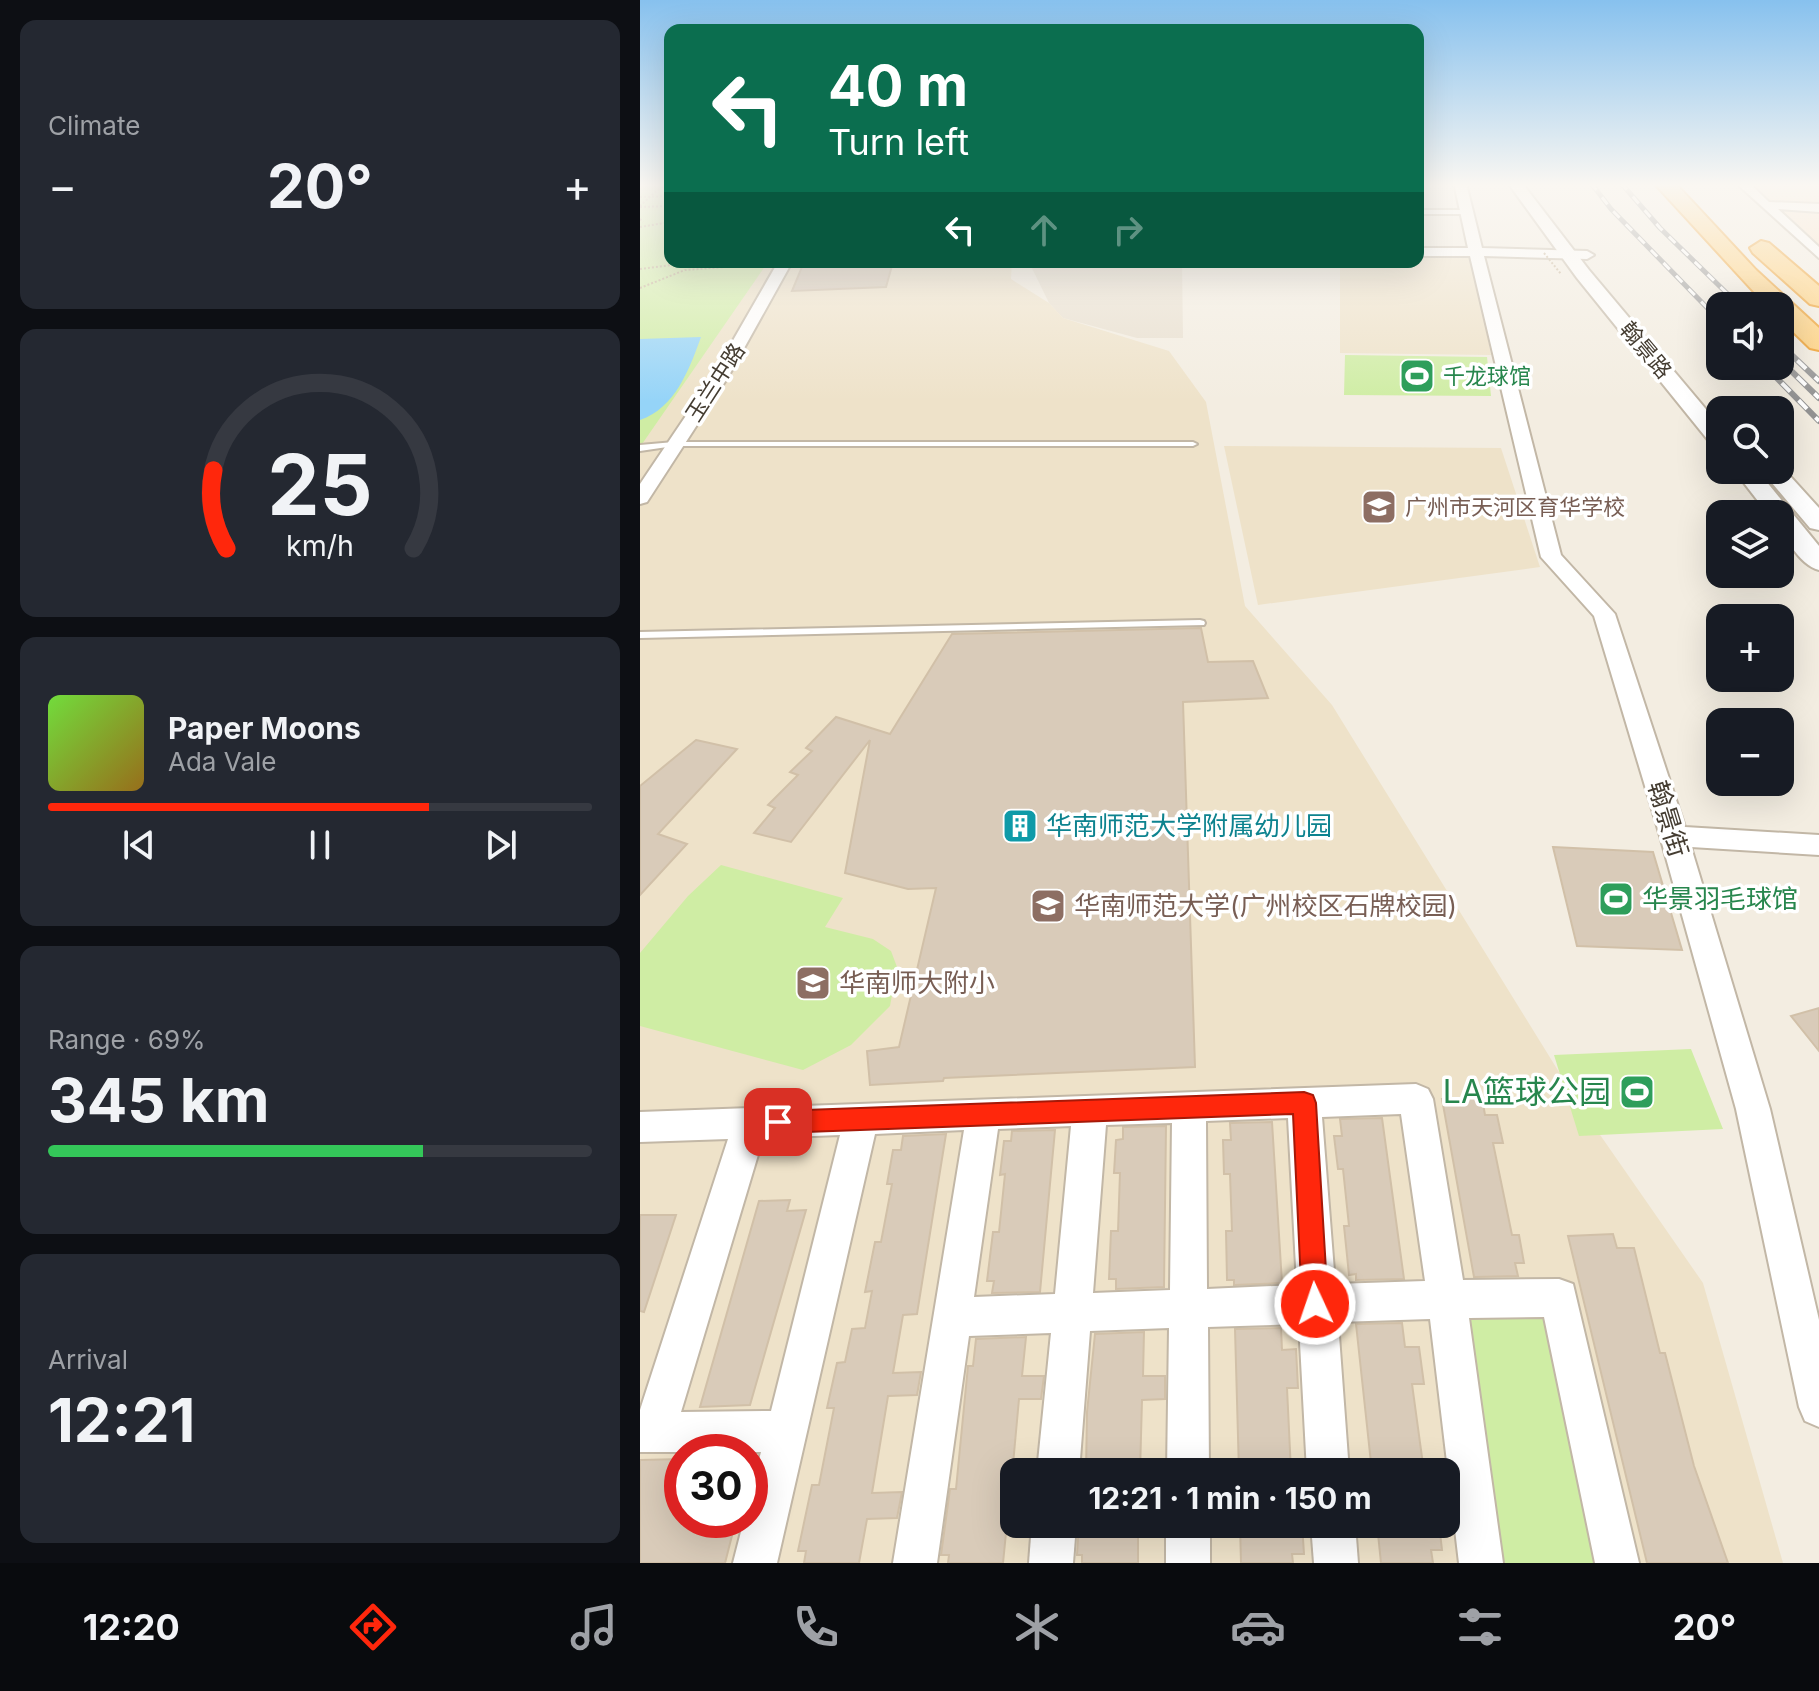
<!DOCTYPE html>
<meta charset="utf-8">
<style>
:root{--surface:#171b24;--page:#242831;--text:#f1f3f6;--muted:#9ea1a6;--line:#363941;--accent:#ff270c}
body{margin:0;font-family:Inter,"Noto Sans SC",sans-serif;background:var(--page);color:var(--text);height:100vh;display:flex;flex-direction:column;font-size:30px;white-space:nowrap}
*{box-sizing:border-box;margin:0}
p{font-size:26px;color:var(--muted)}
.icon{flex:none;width:44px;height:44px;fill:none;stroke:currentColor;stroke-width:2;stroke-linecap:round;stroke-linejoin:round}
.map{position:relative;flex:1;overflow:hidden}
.side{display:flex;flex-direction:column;gap:20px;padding:20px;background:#0d0f14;width:640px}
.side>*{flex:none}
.hud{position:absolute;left:24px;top:24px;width:760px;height:244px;border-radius:16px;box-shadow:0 8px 32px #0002;background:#0b6e4f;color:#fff;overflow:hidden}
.controls{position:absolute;left:1066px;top:292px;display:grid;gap:16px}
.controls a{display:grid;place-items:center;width:88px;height:88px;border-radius:16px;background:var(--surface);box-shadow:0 8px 32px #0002;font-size:40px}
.speed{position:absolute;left:24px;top:1434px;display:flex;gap:16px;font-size:40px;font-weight:700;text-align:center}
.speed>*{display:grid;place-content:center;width:104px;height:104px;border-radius:50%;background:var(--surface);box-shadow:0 8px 32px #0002;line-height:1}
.speed .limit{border:12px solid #d22;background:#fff;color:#111}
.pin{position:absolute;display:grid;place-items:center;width:68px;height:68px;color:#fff;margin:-34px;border-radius:16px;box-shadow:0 4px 12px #0006}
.me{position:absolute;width:88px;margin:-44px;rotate:357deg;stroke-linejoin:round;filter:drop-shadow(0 0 6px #0008)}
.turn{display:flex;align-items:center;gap:28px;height:168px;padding:0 32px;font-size:36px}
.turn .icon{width:104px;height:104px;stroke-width:2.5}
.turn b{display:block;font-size:56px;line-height:68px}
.lanes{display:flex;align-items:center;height:76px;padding:0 32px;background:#0003;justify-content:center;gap:40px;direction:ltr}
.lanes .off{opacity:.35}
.big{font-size:60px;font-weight:700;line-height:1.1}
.side .widget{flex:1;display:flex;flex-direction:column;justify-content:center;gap:12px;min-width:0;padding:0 28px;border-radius:16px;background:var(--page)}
.side .dial{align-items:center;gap:0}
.dial svg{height:208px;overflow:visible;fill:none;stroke:var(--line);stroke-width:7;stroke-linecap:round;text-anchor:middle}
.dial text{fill:var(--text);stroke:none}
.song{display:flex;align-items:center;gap:24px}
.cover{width:96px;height:96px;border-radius:12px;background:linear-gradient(135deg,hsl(100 70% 55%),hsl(40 70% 35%))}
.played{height:8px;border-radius:4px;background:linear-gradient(90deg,var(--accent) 70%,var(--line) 70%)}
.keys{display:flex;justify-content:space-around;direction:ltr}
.heat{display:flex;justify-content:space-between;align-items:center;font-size:44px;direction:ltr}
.charge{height:12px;border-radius:6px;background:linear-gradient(90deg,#34c759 69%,var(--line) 0)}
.trip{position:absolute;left:360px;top:1458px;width:460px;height:80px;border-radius:16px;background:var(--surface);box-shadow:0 8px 32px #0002;font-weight:700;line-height:80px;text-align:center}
.dock{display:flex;height:128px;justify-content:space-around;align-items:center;background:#090b0e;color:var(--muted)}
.dock .icon{width:56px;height:56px}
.dock .on{color:var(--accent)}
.dock b{font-size:36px;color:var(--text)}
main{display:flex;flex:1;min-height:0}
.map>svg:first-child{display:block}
.residential{fill:#e8dfcf}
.commercial{fill:#f9e2c9}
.education{fill:#eee2c9;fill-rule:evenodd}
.green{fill:#cfeda4}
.water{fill:#95d4f8}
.building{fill:#d9cbb9;stroke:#d1c0a8;stroke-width:2}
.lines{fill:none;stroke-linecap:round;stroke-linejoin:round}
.service-casing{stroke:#c2b7a6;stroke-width:4}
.minor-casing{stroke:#c2b7a6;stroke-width:4}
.tertiary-casing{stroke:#c2b7a6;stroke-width:4}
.trunk-casing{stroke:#ef9a1f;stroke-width:4}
.path{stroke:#c3b093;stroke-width:2;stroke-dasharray:2 2;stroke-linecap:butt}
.service{fill:#fff;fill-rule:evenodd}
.minor{fill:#fff;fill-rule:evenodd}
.tertiary{fill:#fff;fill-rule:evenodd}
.trunk{fill:#ffcf77;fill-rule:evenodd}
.rail-far1-casing{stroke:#939393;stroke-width:5}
.rail-casing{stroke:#939393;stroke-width:6}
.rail-far1{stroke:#fff;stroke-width:3;stroke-dasharray:9;stroke-linecap:butt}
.rail{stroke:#fff;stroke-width:4;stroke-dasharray:12;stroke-linecap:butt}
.path-bridge{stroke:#c3b093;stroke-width:2;stroke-dasharray:2 2;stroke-linecap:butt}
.route{fill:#ff270c;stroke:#a61908;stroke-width:2}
.labels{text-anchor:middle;stroke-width:7;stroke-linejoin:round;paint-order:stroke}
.far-street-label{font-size:22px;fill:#453d32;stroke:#fff}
.far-leisure-label{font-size:22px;fill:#27864d;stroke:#fff;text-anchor:start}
.far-education-label{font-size:22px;fill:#785e54;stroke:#fff;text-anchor:start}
.street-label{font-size:26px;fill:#453d32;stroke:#fff}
.culture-label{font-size:26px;fill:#0d838f;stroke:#fff;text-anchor:start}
.leisure-label{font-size:26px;fill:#27864d;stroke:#fff;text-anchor:start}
.education-label{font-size:26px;fill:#785e54;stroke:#fff;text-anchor:start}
.near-leisure-label{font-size:32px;fill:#27864d;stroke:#fff;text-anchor:end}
</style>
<main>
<section class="side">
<div class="widget"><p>Climate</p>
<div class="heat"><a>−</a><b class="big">20°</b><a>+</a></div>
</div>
<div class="widget dial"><svg viewBox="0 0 100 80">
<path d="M14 69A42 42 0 1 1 86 69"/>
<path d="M14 69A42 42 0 0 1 9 39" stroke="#ff270c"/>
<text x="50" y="56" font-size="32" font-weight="700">25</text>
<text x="50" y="72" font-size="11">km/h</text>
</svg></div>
<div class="widget">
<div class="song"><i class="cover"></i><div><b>Paper Moons</b><p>Ada Vale</p></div></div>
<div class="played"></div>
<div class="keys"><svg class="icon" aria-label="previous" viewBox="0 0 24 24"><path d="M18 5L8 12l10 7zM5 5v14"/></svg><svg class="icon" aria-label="pause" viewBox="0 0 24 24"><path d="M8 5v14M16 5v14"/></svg><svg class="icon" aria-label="next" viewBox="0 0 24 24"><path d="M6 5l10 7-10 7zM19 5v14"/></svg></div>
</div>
<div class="widget"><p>Range · 69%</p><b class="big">345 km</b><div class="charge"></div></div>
<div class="widget"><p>Arrival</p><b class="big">12:21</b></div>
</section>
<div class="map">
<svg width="1179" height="1563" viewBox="0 0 1179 1563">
<rect width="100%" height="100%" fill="#f3ede1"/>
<path class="residential" d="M 389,262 L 542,262 L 543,338 L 497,338 L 423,318 L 409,303 Z"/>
<path class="commercial" d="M 1103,183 L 1179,183 L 1179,254 L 1160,238 Z"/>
<g class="education">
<path d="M 0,183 L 30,183 L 30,262 L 372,262 L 371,279 L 409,303 L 423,318 L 529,351 L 566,402 L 605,606 L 692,705 L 940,1106 L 1063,1283 L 1143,1563 L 0,1563 ZM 42,1452 L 110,1452 L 110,1520 L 42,1520 ZM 374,1472 L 806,1472 L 806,1524 L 374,1524 Z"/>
<path d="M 778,257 L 832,257 L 851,355 L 700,353 L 700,262 L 778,262 Z"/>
<path d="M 584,446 L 861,448 L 900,567 L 618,605 Z"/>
</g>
<g class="green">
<path d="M 18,183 L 30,183 L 30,262 L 128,262 L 0,447 L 0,188 Z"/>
<path d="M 705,355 L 847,357 L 851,396 L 704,395 Z"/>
<path d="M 81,865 L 203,898 L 185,927 L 233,939 L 251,951 L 257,967 L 250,1006 L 211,1045 L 163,1070 L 0,1026 L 0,953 L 48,896 Z"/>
<path d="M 1051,1049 L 1083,1129 L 939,1136 L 914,1055 Z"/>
<path d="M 921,1318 L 979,1563 L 833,1563 L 795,1319 Z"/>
</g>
<path class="water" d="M 61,337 C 49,370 35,408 0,420 L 0,339 Z"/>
<g class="building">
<path d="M 164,262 L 253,262 L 246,287 L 152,291 Z"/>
<path d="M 561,628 L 568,662 L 613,661 L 628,698 L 543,702 L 555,1067 L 304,1078 L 303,1081 L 230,1085 L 227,1051 L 259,1047 L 296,888 L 268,889 L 205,873 L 230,740 L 151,842 L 114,833 L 135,808 L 128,805 L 158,775 L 150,772 L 172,751 L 166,748 L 196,717 L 250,734 L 312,634 Z"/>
<path d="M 56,740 L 97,749 L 18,834 L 47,844 L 0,895 L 0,786 Z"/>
<path d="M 913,847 L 1013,852 L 1042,950 L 937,946 Z"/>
<path d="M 1179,1008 L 1179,1051 L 1151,1016 Z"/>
<path d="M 842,1098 L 845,1115 L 857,1115 L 863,1143 L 853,1143 L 872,1235 L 879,1235 L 884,1263 L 875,1263 L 878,1276 L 834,1277 L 802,1099 Z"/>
<path d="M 742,1118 L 764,1279 L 716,1280 L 716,1274 L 709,1275 L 704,1226 L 709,1226 L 703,1169 L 698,1169 L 694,1136 L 702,1136 L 700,1119 Z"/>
<path d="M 632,1122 L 642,1283 L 594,1285 L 594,1280 L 587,1280 L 586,1231 L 592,1231 L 590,1174 L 584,1174 L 583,1140 L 591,1140 L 590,1123 Z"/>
<path d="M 526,1126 L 524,1287 L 476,1289 L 476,1279 L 469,1279 L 471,1231 L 478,1231 L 480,1173 L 474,1173 L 476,1140 L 483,1139 L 483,1127 Z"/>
<path d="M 415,1130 L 400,1292 L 352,1293 L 354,1281 L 347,1281 L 353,1232 L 359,1232 L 365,1174 L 360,1175 L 364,1141 L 371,1141 L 372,1131 Z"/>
<path d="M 306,1134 L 277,1314 L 263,1315 L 253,1373 L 281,1372 L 277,1395 L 248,1396 L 232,1493 L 262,1492 L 257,1518 L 227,1519 L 219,1563 L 164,1563 L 166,1551 L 158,1551 L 172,1485 L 179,1485 L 194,1408 L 187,1408 L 197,1363 L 205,1362 L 212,1329 L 225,1328 L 232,1291 L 225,1292 L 235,1242 L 241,1242 L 252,1184 L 247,1184 L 253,1150 L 261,1150 L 263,1136 Z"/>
<path d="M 150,1200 L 147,1211 L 166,1210 L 110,1405 L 60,1407 L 119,1201 Z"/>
<path d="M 0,1215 L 36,1215 L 4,1312 L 0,1311 Z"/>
<path d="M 973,1234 L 977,1248 L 994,1248 L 1020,1353 L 1025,1353 L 1054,1466 L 1088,1563 L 1007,1563 L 928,1236 Z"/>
<path d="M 762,1323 L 765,1347 L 779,1347 L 784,1384 L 772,1384 L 784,1472 L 732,1472 L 716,1324 Z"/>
<path d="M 641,1328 L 642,1350 L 656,1349 L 658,1388 L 647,1388 L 651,1472 L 599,1472 L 595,1329 Z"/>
<path d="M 504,1332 L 503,1376 L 525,1376 L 525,1399 L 502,1400 L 500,1472 L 446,1472 L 447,1412 L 455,1334 Z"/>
<path d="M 386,1337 L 382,1376 L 404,1376 L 401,1399 L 379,1399 L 370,1497 L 374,1497 L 374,1523 L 367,1523 L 363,1563 L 308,1563 L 309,1555 L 301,1555 L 310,1489 L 316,1489 L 328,1366 L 333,1366 L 336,1339 Z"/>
<path d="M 42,1459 L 42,1520 L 96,1520 L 85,1563 L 0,1563 L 0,1460 Z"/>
<path d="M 439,1524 L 498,1524 L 498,1563 L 442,1563 L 442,1555 L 437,1555 Z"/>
<path d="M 600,1524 L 662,1524 L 664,1554 L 652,1554 L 653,1563 L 601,1563 Z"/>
<path d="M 737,1524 L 799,1524 L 802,1550 L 791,1550 L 793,1563 L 741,1563 Z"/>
</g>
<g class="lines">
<defs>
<g id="service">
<path d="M 778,210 L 827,210 L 830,212 L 827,214 L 778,214 Z"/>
<path d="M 34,442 L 553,442 L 557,444 L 553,446 L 34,446 L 0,451 L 0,445 Z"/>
<path d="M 560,620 L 564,621 L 565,623 L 564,625 L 0,638 L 0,632 Z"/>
</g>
<g id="minor">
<path d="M 814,183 L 826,183 L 842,248 L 947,251 L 954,255 L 947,259 L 844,256 L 921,555 L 975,614 L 1045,827 L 1179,835 L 1179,855 L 1051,847 L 1130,1109 L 1179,1320 L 1179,1427 L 1165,1421 L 1159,1407 L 1096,1109 L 1020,836 L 954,616 L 901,557 L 830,256 L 778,256 L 778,248 L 828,248 Z"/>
<path d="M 1096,183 L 1109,183 L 1129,202 L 1179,204 L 1179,212 L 1138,209 L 1179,247 L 1179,258 Z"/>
<path d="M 138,262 L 152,262 L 88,377 L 7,502 L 0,504 L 0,484 L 72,377 Z"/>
<path d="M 776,1084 L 788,1089 L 793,1099 L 823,1280 L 919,1279 L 933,1284 L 999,1563 L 955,1563 L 904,1317 L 829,1318 L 863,1563 L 819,1563 L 790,1319 L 698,1322 L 709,1472 L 667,1472 L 659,1324 L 568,1327 L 569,1472 L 527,1472 L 529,1328 L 450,1331 L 439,1472 L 397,1472 L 411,1333 L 329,1336 L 297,1563 L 253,1563 L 324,1130 L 235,1134 L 137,1563 L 93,1563 L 104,1520 L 110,1520 L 110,1494 L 121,1452 L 0,1452 L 0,1410 L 88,1139 L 0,1142 L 0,1112 ZM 761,1114 L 785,1281 L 695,1284 L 682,1117 ZM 648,1118 L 657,1285 L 567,1289 L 566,1121 ZM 532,1123 L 530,1290 L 453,1293 L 466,1125 ZM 431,1126 L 415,1294 L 334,1297 L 358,1129 ZM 200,1135 L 131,1411 L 41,1412 L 123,1138 Z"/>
<path d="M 392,1524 L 436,1524 L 433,1563 L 389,1563 Z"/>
<rect x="526" y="1524" width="44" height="39"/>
<path d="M 671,1524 L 715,1524 L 718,1563 L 674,1563 Z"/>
</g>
<g id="tertiary">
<path d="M 868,183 L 882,183 L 949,270 L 1080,426 L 1080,447 L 1072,445 L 937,278 Z"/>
<path d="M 1140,465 L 1179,508 L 1179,530 L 1170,528 L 1121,470 L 1140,470 Z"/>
<path d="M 1094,470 L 1117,470 L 1179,546 L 1179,570 C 1159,565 1140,533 1140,514 L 1128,514 Z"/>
</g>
<g id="trunk">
<path d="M 1014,183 L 1035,183 L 1116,270 L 1179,328 L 1179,350 L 1170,348 L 1140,319 L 1140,306 L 1127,306 Z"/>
<path d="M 1121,241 L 1129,243 L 1179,286 L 1179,306 L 1170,304 L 1113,253 L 1110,248 Z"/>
</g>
</defs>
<use href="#service" class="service-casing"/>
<use href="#minor" class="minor-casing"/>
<use href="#tertiary" class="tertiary-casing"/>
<use href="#trunk" class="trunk-casing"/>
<g class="path">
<path d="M 0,197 L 30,196"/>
<path d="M 0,206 L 21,187 L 30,187"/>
<path d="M 0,207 L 30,206"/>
<path d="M 0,219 L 3,222"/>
<path d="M 0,227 L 30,222"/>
<path d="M 0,269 L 57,262"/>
<path d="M 0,288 L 45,270 L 112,265 L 113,262"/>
</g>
<use href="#service" class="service"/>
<use href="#minor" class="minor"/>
<use href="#tertiary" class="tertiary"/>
<use href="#trunk" class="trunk"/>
<defs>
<g id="rail-far1">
<path d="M 951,183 L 971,209 L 1080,321"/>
<path d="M 981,183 L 1020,228 L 1100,306"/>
</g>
<g id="rail">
<path d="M 1140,344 L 1179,381"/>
<path d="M 1140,360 L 1179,398"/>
<path d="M 1125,366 L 1179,421"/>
</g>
</defs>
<use href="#rail-far1" class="rail-far1-casing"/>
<use href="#rail" class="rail-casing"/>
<use href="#rail-far1" class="rail-far1"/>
<use href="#rail" class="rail"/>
<path class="path-bridge" d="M 904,253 L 921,274"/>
</g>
<linearGradient id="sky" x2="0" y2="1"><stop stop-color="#87c1ee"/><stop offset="0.46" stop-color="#faf7f2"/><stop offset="1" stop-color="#faf7f2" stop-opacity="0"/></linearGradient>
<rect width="1179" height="402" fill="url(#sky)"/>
<path class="route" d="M 664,1092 L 673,1095 L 676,1103 L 688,1304 L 684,1314 L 675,1318 L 666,1314 L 662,1304 L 653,1114 L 138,1133 L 129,1130 L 126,1122 L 129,1114 L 138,1111 Z"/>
<defs>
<symbol id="stadium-square" viewBox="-11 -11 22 22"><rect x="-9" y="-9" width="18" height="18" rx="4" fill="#2e9e5b" stroke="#fff"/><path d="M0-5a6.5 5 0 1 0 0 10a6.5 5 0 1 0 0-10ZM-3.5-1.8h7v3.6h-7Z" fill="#fff"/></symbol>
<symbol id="school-square" viewBox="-11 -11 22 22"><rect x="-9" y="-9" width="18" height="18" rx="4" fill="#8d6e63" stroke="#fff"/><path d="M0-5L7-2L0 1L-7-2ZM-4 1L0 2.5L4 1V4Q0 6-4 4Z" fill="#fff"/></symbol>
<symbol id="building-square" viewBox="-11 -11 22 22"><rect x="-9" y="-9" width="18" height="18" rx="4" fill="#0f9aa8" stroke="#fff"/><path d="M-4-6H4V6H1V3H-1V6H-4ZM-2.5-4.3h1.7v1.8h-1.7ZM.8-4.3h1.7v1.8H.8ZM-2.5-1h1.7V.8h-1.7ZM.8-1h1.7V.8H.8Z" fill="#fff"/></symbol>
<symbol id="university-square" viewBox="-11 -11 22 22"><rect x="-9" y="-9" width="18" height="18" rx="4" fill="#8d6e63" stroke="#fff"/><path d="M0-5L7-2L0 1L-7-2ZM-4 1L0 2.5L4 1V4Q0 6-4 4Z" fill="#fff"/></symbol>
</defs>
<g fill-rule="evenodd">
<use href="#stadium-square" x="757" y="356" width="40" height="40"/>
<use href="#school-square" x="719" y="487" width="40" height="40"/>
<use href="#building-square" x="360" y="806" width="40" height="40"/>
<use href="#stadium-square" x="956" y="879" width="40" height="40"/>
<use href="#university-square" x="388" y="886" width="40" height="40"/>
<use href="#school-square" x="153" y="963" width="40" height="40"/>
<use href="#stadium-square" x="977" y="1072" width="40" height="40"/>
</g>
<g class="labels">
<g class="far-street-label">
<text transform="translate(1006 350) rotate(50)" y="8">翰景路</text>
<text transform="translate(75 382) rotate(-57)" y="8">玉兰中路</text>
</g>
<g class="far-leisure-label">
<text x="803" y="384">千龙球馆</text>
</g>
<g class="far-education-label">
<text x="765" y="515">广州市天河区育华学校</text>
</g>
<g class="street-label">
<text transform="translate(1028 819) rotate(73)" y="9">翰景街</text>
</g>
<g class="culture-label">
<text x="406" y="835">华南师范大学附属幼儿园</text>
</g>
<g class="leisure-label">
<text x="1002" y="908">华景羽毛球馆</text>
</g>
<g class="education-label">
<text x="434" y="915">华南师范大学(广州校区石牌校园)</text>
<text x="199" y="992">华南师大附小</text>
</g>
<g class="near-leisure-label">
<text x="971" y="1103">LA篮球公园</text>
</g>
</g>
</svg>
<div class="controls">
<a><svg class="icon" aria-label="sound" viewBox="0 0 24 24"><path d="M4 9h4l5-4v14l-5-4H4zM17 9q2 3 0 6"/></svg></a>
<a><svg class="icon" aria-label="search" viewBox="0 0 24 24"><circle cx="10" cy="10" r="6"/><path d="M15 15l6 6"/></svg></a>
<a><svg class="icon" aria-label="layers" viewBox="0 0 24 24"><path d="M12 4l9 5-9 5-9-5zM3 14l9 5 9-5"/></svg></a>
<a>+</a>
<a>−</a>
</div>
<div class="speed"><div class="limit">30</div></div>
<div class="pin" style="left:138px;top:1122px;background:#d93025"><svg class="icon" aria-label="arrive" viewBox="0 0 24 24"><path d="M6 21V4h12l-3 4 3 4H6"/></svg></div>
<svg class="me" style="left:675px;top:1304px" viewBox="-20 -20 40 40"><circle r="17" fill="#ff270c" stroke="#fff" stroke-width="3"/><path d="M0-11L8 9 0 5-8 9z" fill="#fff"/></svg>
<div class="trip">12:21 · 1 min · 150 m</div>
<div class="hud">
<div class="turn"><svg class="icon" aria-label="left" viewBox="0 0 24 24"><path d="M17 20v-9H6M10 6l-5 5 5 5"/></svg><div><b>40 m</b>Turn left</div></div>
<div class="lanes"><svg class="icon" aria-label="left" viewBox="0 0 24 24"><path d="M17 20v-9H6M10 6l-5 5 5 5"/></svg><svg class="icon off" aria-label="ahead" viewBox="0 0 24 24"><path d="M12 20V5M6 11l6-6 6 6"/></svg><svg class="icon off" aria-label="right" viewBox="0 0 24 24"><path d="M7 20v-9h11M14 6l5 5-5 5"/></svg></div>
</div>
</div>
</main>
<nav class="dock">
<b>12:20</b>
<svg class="icon on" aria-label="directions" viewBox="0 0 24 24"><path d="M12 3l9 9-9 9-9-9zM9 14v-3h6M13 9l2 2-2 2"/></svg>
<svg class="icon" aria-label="music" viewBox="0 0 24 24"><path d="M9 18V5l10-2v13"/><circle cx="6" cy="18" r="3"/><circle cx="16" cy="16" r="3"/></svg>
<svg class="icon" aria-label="phone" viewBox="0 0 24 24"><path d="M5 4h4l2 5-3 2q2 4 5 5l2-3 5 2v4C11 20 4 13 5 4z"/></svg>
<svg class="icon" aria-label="climate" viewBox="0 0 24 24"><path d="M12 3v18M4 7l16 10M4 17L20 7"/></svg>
<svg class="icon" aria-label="car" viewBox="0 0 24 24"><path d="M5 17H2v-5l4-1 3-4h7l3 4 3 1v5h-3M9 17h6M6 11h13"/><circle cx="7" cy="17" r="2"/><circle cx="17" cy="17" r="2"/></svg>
<svg class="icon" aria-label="filters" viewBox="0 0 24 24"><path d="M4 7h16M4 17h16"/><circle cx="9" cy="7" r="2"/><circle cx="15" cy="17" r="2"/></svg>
<b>20°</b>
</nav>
